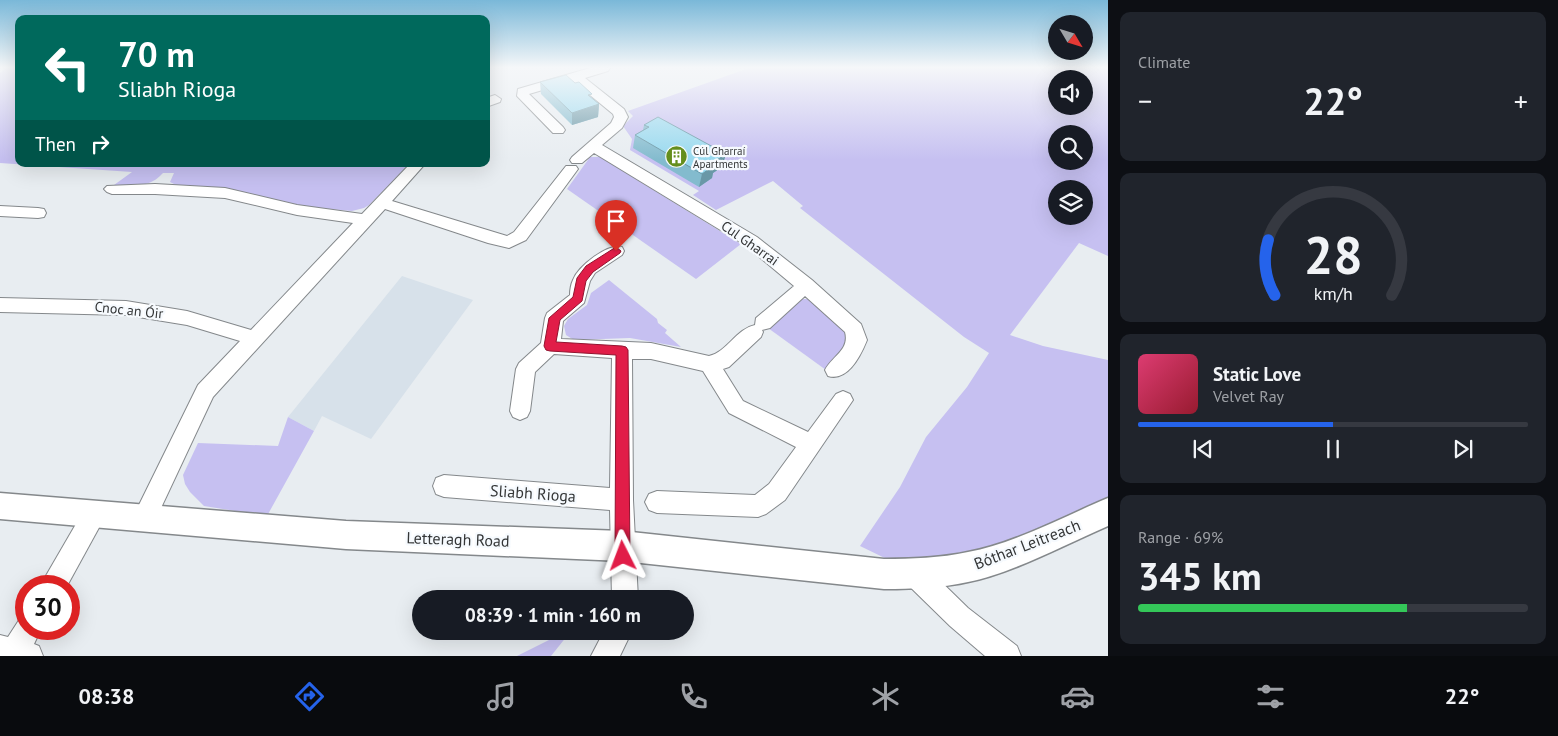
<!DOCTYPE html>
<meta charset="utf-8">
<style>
:root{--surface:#171b24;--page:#20242c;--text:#f1f3f6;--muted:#9ea1a6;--line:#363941;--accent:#2563eb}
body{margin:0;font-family:"PT Sans",sans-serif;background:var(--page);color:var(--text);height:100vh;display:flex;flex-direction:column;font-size:19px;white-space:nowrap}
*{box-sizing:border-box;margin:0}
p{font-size:16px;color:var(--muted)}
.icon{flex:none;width:28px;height:28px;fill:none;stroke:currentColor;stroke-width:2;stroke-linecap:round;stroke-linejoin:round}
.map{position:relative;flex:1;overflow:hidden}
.details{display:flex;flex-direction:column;gap:12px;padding:12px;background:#0d0f14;width:450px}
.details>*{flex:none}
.guide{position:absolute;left:15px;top:15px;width:475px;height:152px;border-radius:10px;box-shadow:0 5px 20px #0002;background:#00695c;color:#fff;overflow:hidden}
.needle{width:32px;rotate:128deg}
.tools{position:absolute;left:1048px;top:15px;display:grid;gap:10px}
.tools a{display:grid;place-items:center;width:45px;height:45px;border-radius:50%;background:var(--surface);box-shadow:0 5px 20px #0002;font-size:25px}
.speed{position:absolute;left:15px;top:575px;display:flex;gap:10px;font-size:25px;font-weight:700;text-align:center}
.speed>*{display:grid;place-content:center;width:65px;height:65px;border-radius:50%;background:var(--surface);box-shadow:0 5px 20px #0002;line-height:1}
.speed .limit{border:8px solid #d22;background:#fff;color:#111}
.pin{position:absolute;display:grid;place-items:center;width:42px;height:42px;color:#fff;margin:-51px -21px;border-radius:50% 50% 50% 0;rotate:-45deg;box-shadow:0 0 5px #0007}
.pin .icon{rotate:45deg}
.me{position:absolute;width:55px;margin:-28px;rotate:357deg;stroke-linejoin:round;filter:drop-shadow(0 0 4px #0008)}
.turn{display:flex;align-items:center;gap:18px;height:105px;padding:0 20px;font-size:22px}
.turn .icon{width:65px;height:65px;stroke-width:2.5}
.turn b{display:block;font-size:35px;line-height:42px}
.then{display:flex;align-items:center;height:48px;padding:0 20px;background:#0003;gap:10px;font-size:19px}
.big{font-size:38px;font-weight:800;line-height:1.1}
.details .widget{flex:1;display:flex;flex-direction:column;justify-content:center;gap:8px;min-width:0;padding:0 18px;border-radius:10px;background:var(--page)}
.details .dial{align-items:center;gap:0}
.dial svg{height:130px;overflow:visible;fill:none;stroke:var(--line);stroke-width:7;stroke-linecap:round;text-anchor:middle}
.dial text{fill:var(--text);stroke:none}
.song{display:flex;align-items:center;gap:15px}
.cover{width:60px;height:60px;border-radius:8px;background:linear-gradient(135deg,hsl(340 70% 55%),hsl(350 70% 35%))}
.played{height:5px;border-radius:2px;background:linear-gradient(90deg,var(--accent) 50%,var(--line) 50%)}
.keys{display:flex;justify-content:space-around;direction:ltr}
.heat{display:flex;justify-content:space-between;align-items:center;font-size:28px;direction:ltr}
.charge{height:8px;border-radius:4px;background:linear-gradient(90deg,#34c759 69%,var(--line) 0)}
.trip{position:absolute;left:412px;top:590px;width:282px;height:50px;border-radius:25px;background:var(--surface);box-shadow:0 5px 20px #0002;font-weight:800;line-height:50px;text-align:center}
.menu{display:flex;height:80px;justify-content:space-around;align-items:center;background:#090b0e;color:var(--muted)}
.menu .icon{width:35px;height:35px}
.menu .on{color:var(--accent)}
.menu b{font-size:22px;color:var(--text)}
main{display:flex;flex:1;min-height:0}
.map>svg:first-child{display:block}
.built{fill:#d7e1ea}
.green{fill:#c6c0f1;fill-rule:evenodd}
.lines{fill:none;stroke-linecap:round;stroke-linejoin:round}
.minor-casing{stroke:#84888b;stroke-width:2}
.tertiary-casing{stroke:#84888b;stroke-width:3}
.minor{fill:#fff;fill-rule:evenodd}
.tertiary{fill:#fff;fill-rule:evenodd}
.wall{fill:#83bbce}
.shaded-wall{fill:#6a98a7}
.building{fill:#98d9ef;stroke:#6a98a7}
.route{fill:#e11d48;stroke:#92132f}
.labels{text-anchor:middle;stroke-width:4.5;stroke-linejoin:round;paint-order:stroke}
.far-poi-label{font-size:11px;fill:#343637;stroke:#f6fafe;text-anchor:start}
.street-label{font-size:14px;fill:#343637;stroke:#f6fafe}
.near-street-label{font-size:16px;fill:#343637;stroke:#f6fafe}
</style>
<main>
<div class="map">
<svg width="1108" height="656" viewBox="0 0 1108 656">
<rect width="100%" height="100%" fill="#e8edf1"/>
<path class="built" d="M 402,276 L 473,300 L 371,439 L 322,416 L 314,431 L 288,417 Z"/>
<g class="green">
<path d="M 6,68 L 19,68 L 19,164 L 409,164 L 369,205 L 364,208 L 352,211 L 307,207 L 178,186 L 170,182 L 174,173 L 163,173 C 149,189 133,185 114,185 L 132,172 L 0,163 L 0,73 Z"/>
<path d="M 749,68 L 1108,68 L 1108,256 L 1079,243 L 1010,335 L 1043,346 L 1108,360 L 1108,499 L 1048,526 L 999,545 L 927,559 L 895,563 L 860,546 L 900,487 L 926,437 L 967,387 L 989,353 L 964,337 L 800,208 L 803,206 L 773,181 L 716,210 L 693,195 L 699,191 L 630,150 L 632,139 L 623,126 L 633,116 L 628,111 ZM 1056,79 L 1084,79 L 1084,106 L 1056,106 ZM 1056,134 L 1084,134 L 1084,161 L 1056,161 ZM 1056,189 L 1084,189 L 1084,216 L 1056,216 Z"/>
<path d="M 590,157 L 600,157 L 741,244 L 696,279 L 567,189 Z"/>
<path d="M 609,280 L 657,319 L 658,323 L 667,330 L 665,333 L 681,347 L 630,338 L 574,340 L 566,335 L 564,326 L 568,319 L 587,305 L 591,293 Z"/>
<path d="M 800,299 L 813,299 L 847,332 L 850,343 L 826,370 L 768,328 Z"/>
<path d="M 288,417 L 314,431 L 267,516 L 204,506 L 190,492 L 185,484 L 183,475 L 198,443 L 278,446 Z"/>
<path d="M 567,631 L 571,631 L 551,656 L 517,656 Z"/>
</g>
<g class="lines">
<defs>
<g id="minor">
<path d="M 590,68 L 610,68 L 608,71 L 585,78 L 624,109 L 628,117 L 622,128 L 602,145 L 757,237 L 812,280 L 861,324 L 867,340 C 861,355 848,382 828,376 L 825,370 C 832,356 850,350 845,332 L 805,296 L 770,328 L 762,330 L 763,332 L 761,337 L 729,367 L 723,369 L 743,401 L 808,432 L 836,394 L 843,391 L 850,394 L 853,400 L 785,500 L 766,514 L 758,517 L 657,513 L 649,510 L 645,502 L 649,494 L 657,491 L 755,495 L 769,484 L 796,447 L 729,413 L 703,371 L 651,359 L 632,359 L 633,500 L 638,599 L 612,599 L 610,510 L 444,497 L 436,494 L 433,486 L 436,478 L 444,475 L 610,488 L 612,358 L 554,354 L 535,372 L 530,411 L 527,417 L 520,420 L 513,417 L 510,411 L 516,369 L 519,363 L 541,343 L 545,318 L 547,313 L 570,295 C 570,290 571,284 573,280 C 578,266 608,243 622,247 L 624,251 L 622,255 L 595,273 L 590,281 L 584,303 L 563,321 L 561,339 L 651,343 L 709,356 C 727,352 736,329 755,325 L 756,318 L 794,286 L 745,245 L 594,153 L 582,163 L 572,163 L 570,160 L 572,157 L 611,123 L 614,117 L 613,114 L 573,81 L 529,94 L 563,127 L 565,130 L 563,133 L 553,133 L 517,96 L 518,89 Z"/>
<path d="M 495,95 L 501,99 L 500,102 L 486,107 L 486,98 Z"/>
<path d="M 410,164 L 425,164 L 392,201 L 507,236 L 514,232 L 566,166 L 576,166 L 578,169 L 526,240 L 509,248 L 488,243 L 385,209 L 213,397 L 153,525 L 145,528 L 137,525 L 133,517 L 137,509 L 198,385 L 240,341 L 187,325 L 126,315 L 0,312 L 0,298 L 126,301 L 187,311 L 251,330 L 353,223 L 297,215 L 225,198 L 155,194 L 112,194 L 107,192 L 104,189 L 107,186 L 155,184 L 225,188 L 297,205 L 362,214 Z"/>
<path d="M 0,206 L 38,208 L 44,209 L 46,213 L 44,217 L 38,218 L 0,216 Z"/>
<path d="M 95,502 L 103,505 L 107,513 L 67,586 L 40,586 L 87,505 Z"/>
<path d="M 915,562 L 924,565 L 968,608 L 1017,646 L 1021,656 L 985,656 L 950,626 L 906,583 L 903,574 L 906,565 Z"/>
<path d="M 26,617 L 26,629 L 41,629 L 34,644 L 39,646 L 43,656 L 0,656 L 0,635 L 8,637 L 19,620 Z"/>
<path d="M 604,631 L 632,631 L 620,656 L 591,656 Z"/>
</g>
<path id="tertiary" d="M 0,493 L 346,521 L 622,531 L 884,559 C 912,559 940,558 968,552 C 1013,544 1065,516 1108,498 L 1108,526 C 1066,544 1013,573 968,582 C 941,588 912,589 884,589 L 622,561 L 346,549 L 0,519 Z"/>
</defs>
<use href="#minor" class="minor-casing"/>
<use href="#tertiary" class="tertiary-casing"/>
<use href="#minor" class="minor"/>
<use href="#tertiary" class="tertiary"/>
</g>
<g class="wall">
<path d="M 540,82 L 575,83 L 599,104 L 598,117 L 572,125 L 541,94 Z"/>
<path d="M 644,125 L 726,154 L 722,167 L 713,173 L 712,178 L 699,187 L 633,148 L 635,135 L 643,130 Z"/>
</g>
<g class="shaded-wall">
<path d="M 599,104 L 598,117 L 572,125 L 572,113 Z"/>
<path d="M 726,154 L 722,167 L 713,173 L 712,178 L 699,187 L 702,174 L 712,163 Z"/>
</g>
<g class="building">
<path d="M 566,75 L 575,83 L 579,82 L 592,94 L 588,95 L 599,104 L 572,113 L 540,82 Z"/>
<path d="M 658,117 L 726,154 L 712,163 L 715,165 L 702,174 L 635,135 L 649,127 L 644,125 Z"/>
</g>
<linearGradient id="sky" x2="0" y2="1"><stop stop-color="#7ab8d8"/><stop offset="0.42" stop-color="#f5f7f9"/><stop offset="1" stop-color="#f5f7f9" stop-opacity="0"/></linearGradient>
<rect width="1108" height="160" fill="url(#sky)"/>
<path class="route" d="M 616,247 L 621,251 L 620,253 L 593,272 L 586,281 L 582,301 L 560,320 L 556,342 L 622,346 L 626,347 L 628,350 L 630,556 L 628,562 L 623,564 L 618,562 L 615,556 L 616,355 L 550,351 L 546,350 L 544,346 L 549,318 L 573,297 L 577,278 L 586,266 Z"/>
<defs>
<symbol id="building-disc" viewBox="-11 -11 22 22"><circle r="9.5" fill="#658e1d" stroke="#f6fafe"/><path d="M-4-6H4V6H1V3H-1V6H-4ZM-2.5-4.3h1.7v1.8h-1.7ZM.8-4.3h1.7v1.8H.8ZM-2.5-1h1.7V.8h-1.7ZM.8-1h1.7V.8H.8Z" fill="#fff"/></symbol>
</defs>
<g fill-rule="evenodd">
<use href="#building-disc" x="664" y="144" width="25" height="25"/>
</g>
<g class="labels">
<g class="far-poi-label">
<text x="693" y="155">Cúl Gharraí<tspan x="693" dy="13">Apartments</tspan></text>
</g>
<g class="street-label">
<text transform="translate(750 243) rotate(35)" y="5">Cul Gharrai</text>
<text transform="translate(129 310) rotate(6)" y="5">Cnoc an Óir</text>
</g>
<g class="near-street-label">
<text transform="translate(533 493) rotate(4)" y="6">Sliabh Rioga</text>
<text transform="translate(458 539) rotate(2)" y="6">Letteragh Road</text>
<text transform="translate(1027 544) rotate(-21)" y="6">Bóthar Leitreach</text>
</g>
</g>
</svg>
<div class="tools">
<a><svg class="needle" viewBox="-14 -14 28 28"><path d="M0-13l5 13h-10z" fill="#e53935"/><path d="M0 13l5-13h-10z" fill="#9ea1a6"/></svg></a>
<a><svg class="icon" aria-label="sound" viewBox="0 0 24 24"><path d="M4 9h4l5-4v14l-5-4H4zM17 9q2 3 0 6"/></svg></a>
<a><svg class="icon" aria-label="search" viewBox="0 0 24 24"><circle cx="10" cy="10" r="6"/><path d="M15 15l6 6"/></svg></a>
<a><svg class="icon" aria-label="layers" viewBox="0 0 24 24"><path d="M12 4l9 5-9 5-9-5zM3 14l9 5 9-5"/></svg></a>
</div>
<div class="speed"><div class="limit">30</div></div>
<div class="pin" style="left:616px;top:251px;background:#d93025"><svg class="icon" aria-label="arrive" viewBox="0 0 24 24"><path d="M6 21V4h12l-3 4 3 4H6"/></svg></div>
<svg class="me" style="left:623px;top:556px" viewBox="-20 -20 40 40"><path d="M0-17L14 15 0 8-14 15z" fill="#e11d48" stroke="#fff" stroke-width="4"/></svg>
<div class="trip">08:39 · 1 min · 160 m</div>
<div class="guide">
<div class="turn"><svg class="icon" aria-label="left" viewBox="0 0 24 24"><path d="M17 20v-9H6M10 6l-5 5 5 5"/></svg><div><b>70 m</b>Sliabh Rioga</div></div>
<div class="then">Then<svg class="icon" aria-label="right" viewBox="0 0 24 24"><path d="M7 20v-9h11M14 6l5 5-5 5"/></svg></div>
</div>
</div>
<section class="details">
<div class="widget"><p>Climate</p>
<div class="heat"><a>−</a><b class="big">22°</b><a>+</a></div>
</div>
<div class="widget dial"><svg viewBox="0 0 100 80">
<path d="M14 69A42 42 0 1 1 86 69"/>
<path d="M14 69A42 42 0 0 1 10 35" stroke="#2563eb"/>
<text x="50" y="56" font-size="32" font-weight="700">28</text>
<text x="50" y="72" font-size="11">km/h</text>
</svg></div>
<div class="widget">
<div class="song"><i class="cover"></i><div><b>Static Love</b><p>Velvet Ray</p></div></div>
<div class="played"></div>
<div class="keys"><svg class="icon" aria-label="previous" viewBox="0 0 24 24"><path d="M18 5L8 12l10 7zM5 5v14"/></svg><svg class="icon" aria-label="pause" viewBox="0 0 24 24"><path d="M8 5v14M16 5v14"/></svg><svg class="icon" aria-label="next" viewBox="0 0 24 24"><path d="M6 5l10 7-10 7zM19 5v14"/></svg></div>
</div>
<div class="widget"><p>Range · 69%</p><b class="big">345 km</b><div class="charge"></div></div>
</section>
</main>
<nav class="menu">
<b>08:38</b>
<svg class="icon on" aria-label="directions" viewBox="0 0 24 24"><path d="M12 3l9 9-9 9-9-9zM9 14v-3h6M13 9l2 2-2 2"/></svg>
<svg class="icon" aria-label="music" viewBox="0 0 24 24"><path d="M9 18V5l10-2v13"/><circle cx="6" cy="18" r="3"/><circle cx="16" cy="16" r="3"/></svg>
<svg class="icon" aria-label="phone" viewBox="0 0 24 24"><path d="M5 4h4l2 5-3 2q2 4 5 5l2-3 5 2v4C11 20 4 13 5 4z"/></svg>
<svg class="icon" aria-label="climate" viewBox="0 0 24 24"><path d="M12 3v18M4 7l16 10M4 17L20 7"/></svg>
<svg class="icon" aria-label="car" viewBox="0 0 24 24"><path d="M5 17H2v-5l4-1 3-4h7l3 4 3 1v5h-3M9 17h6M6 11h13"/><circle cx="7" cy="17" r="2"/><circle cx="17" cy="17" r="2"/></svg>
<svg class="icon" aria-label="filters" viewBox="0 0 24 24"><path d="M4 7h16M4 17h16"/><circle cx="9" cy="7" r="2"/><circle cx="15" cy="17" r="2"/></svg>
<b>22°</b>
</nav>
